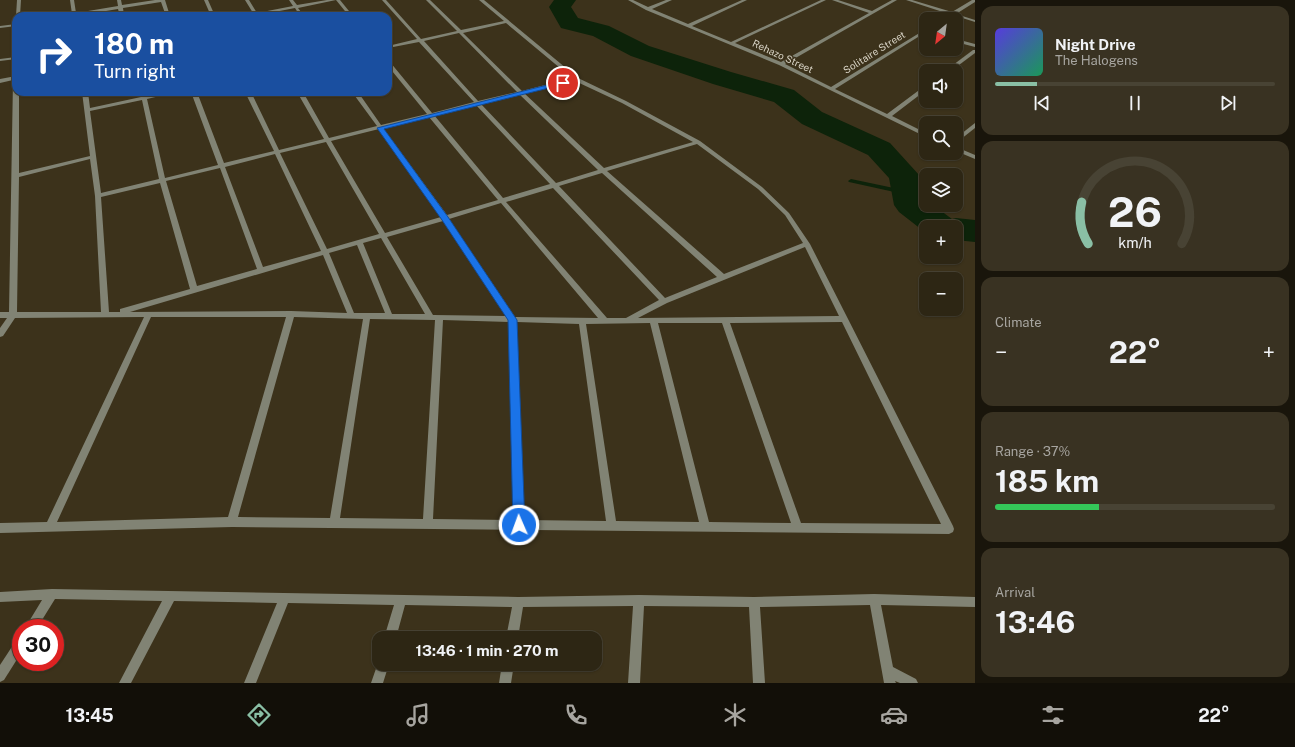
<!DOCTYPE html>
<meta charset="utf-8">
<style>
:root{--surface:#2d2614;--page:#393222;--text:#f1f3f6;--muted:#a7a5a0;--line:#484334;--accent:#8abfa5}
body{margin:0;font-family:"Public Sans",sans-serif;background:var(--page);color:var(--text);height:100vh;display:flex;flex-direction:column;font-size:15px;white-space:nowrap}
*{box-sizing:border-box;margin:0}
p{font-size:13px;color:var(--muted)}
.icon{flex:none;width:22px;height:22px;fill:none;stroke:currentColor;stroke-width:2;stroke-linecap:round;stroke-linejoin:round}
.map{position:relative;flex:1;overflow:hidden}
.side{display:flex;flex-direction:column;gap:6px;padding:6px;background:#19150b;width:320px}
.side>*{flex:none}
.top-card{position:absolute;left:12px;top:12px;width:380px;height:84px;border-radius:12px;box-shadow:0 1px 3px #0004,0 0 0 1px var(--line);background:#1a4fa0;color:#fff;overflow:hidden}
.needle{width:26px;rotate:209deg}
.controls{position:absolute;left:919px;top:12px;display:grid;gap:8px}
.controls a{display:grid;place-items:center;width:44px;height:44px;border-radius:8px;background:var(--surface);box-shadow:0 1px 3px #0004,0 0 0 1px var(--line);font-size:20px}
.speed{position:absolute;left:12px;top:619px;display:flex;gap:8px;font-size:20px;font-weight:700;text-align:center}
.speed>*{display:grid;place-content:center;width:52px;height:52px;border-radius:50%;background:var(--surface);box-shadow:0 1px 3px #0004,0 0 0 1px var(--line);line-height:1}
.speed .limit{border:6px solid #d22;background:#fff;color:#111}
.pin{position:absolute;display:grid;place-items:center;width:34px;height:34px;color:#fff;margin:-17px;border:2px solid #fff;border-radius:50%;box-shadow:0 1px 4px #0007}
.me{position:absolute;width:44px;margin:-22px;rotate:358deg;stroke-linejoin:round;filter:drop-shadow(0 0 3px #0008)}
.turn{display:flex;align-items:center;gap:14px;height:84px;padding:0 16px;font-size:18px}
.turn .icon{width:52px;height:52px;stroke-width:2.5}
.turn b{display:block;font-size:28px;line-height:34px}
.big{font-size:30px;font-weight:700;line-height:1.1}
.side .widget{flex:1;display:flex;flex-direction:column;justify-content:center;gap:6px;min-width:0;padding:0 14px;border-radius:12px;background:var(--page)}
.side .dial{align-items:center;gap:0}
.dial svg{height:104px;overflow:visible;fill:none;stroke:var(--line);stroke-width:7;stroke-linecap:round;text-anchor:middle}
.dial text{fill:var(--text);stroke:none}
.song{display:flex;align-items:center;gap:12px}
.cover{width:48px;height:48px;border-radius:6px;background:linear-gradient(135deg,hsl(250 70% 55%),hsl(150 70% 35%))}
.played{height:4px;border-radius:2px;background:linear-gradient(90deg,var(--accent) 15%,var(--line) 15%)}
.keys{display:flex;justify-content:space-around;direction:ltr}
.heat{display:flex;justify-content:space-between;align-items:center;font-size:22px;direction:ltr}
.charge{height:6px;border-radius:3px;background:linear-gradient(90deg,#34c759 37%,var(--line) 0)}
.trip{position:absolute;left:372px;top:631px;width:230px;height:40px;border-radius:12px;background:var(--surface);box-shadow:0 1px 3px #0004,0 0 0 1px var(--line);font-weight:700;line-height:40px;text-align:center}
.dock{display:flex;height:64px;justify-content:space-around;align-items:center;background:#120f08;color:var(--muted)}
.dock .icon{width:28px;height:28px}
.dock .active{color:var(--accent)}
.dock b{font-size:18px;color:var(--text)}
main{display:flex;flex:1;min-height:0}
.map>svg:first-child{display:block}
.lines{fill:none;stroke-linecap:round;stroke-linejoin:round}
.stream{fill:#0d230a;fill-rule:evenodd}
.river{fill:#0d230a;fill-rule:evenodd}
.street{fill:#818374;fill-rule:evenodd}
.route{fill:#1a73e8;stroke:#114b97}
.labels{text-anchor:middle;stroke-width:3;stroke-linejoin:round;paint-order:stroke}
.far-street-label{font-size:10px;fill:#d8d3c5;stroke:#3c321b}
</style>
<main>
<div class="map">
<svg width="975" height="683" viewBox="0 0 975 683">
<rect width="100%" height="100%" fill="#3c321b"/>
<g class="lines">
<path class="stream" d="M 851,179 L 908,191 L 911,193 L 908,195 L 849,182 L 848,181 Z"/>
<path class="river" d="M 554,0 L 576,0 L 571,7 L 578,18 L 609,26 L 649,46 L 731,72 L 794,90 L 822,112 L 890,143 L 920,176 L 926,199 L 926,205 L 933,205 L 952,219 L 956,218 L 975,220 L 975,242 L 956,240 L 956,227 L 926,227 L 926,233 L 899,212 L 894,205 L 889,178 L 868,155 L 802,124 L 774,102 L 713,84 L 631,56 L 593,36 L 561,28 L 549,7 Z"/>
<g class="street">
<path d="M 17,0 L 21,0 L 20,16 L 16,16 Z"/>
<path d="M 70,0 L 74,0 L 76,13 L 118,6 L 117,0 L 121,0 L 122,5 L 155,0 L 165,0 L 170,16 L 166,16 L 161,2 L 123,8 L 124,16 L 120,16 L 118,9 L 76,16 L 63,16 L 72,14 Z"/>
<path d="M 204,0 L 208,0 L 215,16 L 211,16 Z"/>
<path d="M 245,0 L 249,0 L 257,13 L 293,6 L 289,0 L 293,0 L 297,5 L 327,0 L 340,0 L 353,16 L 349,16 L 336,0 L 298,8 L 304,16 L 300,16 L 295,8 L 259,15 L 259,16 L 244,16 L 253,13 Z"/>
<path d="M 382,0 L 386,0 L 421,39 L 457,31 L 426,0 L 430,0 L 461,30 L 504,21 L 479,0 L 484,0 L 578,78 L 626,101 L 700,141 L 762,187 L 789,213 L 810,244 L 953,526 L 954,529 L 953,532 L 949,534 L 232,527 L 0,533 L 0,523 L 47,522 L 144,317 L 15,318 L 3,336 L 0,337 L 0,328 L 7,318 L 0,318 L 0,312 L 9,312 L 13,80 L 0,83 L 0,79 L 16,76 L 16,92 L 19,92 L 19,173 L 90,156 L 82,92 L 88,92 L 90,108 L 141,97 L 140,92 L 146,92 L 147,96 L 166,92 L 177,92 L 147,99 L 165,178 L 218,165 L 191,92 L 197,92 L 224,163 L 274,151 L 245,92 L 251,92 L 279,150 L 324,139 L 297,92 L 303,92 L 329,138 L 377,126 L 352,92 L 358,92 L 381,125 L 427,114 L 388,66 L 388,62 L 390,62 L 432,113 L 474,102 L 419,42 L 388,48 L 388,46 L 417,39 ZM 506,23 L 572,78 L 522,91 L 463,33 ZM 459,33 L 517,92 L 478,101 L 424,41 ZM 575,81 L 622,103 L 693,142 L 604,168 L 524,93 ZM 519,94 L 598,170 L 556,183 L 481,104 ZM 142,100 L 159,179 L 101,193 L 90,111 ZM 476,105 L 550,184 L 503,198 L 434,115 ZM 429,117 L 498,200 L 447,215 L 383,128 ZM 379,129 L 441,217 L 385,233 L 331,141 ZM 326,142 L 379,234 L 327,249 L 280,153 ZM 697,144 L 758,189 L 785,215 L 803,243 L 724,274 L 607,171 ZM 275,154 L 321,251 L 263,267 L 225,167 ZM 90,159 L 95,196 L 101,312 L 17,312 L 19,177 ZM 220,168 L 257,269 L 197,286 L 166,181 ZM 602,173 L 717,277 L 665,298 L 559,186 ZM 160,183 L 190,289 L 120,309 L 120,312 L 109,312 L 101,197 ZM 553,188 L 659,300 L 626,318 L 607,318 L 506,202 ZM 501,203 L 598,318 L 515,317 L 449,219 ZM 443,221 L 507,316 L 433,315 L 387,237 ZM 381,238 L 425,314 L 392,314 L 363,243 ZM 357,245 L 385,313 L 354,313 L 329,253 ZM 805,247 L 839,316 L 638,318 L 667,303 ZM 323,255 L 347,313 L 291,311 L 130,312 ZM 151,317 L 286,317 L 228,517 L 57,522 ZM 294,317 L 363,319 L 330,518 L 238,517 ZM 370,319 L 435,320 L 423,519 L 340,518 ZM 443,320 L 509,322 L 514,520 L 433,519 ZM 517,322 L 579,324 L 606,521 L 524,520 ZM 842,322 L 941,524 L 801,523 L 730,323 ZM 650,323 L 699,522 L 616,521 L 586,324 ZM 658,323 L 722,323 L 791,523 L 709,522 Z"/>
<path d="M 628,0 L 633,0 L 648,7 L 666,0 L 672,0 L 652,9 L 688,24 L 742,0 L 747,0 L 692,26 L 731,42 L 821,0 L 826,0 L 735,43 L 781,62 L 869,13 L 832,0 L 838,0 L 872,11 L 892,0 L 897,0 L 785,64 L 831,87 L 926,29 L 926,32 L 835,89 L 887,114 L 926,85 L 926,90 L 892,116 L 926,133 L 926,137 L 779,65 L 646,10 Z"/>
<path d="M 906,0 L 912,0 L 952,12 L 972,0 L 975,0 L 975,2 L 956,14 L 975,20 L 975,22 L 953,15 L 947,19 L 942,19 L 949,14 Z"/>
<path d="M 16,24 L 16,26 L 0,28 L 0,26 Z"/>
<path d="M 956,39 L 975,44 L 975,47 L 956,42 Z"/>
<path d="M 973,50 L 975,50 L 975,53 L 951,71 L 945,71 Z"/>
<path d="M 16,57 L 16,59 L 0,61 L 0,59 Z"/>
<path d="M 975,123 L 975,128 L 956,143 L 956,138 Z"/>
<path d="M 956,147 L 975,155 L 975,159 L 956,151 Z"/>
<path d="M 52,589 L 518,597 L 639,595 L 754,597 L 874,594 L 975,597 L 975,607 L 881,605 L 893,667 L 916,679 L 918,683 L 900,683 L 895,681 L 896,683 L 884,683 L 870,605 L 760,607 L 765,683 L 753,683 L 749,607 L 644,606 L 640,683 L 628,683 L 633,606 L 523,607 L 518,638 L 506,638 L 512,607 L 405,605 L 396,638 L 384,638 L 394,605 L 288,603 L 256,683 L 244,683 L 277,603 L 174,601 L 131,683 L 119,683 L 162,601 L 55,599 L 37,628 L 25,628 L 42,600 L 0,602 L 0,592 Z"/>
<path d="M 21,637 L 21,653 L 4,680 L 0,682 L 0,665 L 17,639 Z"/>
<path d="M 379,660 L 379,664 L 389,664 L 383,683 L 371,683 Z"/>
<path d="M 502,664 L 514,664 L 511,683 L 499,683 Z"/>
</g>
</g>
<path class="route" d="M 563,81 L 566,83 L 565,84 L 384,129 L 448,217 L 517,320 L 525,525 L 523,529 L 519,530 L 515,529 L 513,525 L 508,320 L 442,220 L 377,128 Z"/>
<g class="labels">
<g class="far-street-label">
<text transform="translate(874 52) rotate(-32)" y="4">Solitaire Street</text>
<text transform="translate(783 56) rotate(25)" y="4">Rehazo Street</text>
</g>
</g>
</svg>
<div class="controls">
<a><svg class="needle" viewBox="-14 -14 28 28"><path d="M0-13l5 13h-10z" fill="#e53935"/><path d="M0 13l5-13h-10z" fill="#a7a5a0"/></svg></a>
<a><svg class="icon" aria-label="sound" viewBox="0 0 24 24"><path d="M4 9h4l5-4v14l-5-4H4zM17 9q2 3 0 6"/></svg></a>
<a><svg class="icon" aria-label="search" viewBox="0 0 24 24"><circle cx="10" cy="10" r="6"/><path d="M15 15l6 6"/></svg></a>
<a><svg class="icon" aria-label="layers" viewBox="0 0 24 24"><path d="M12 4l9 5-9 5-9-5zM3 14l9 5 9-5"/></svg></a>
<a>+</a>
<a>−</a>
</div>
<div class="speed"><div class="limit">30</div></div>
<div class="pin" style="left:563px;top:83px;background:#d93025"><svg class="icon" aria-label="arrive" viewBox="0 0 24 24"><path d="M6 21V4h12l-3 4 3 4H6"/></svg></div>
<svg class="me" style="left:519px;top:525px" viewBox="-20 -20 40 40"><circle r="17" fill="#1a73e8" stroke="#fff" stroke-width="3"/><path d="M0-11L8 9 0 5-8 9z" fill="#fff"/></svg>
<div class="trip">13:46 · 1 min · 270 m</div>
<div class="top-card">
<div class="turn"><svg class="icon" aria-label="right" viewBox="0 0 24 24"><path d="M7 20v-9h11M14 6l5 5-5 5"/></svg><div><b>180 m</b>Turn right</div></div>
</div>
</div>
<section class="side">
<div class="widget">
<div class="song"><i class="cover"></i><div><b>Night Drive</b><p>The Halogens</p></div></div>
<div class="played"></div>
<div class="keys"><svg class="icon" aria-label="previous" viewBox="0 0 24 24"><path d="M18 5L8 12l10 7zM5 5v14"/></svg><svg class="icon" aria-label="pause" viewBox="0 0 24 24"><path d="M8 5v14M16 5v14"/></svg><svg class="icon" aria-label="next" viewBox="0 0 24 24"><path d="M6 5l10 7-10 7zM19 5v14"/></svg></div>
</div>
<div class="widget dial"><svg viewBox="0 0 100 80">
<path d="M14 69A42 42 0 1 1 86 69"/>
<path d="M14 69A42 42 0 0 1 9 37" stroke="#8abfa5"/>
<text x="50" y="56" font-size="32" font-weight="700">26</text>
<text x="50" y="72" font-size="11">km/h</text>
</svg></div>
<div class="widget"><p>Climate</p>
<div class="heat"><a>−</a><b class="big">22°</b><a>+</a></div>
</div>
<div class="widget"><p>Range · 37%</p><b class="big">185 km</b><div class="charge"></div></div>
<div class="widget"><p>Arrival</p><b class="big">13:46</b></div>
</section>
</main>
<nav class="dock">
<b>13:45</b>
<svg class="icon active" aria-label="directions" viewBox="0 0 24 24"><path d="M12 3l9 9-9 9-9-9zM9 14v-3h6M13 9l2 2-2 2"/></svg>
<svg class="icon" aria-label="music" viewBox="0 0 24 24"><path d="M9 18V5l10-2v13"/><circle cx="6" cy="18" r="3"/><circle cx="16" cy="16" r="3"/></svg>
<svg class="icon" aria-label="phone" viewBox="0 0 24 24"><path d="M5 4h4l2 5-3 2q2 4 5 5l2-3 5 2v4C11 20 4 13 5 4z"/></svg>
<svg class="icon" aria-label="climate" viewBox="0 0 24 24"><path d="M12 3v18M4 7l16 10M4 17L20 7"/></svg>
<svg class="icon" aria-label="car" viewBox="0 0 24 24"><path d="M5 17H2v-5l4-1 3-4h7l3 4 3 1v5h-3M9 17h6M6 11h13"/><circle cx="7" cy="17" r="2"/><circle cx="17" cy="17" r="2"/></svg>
<svg class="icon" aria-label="filters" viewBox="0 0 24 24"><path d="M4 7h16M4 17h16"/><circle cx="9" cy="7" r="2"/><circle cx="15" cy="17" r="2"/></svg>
<b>22°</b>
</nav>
